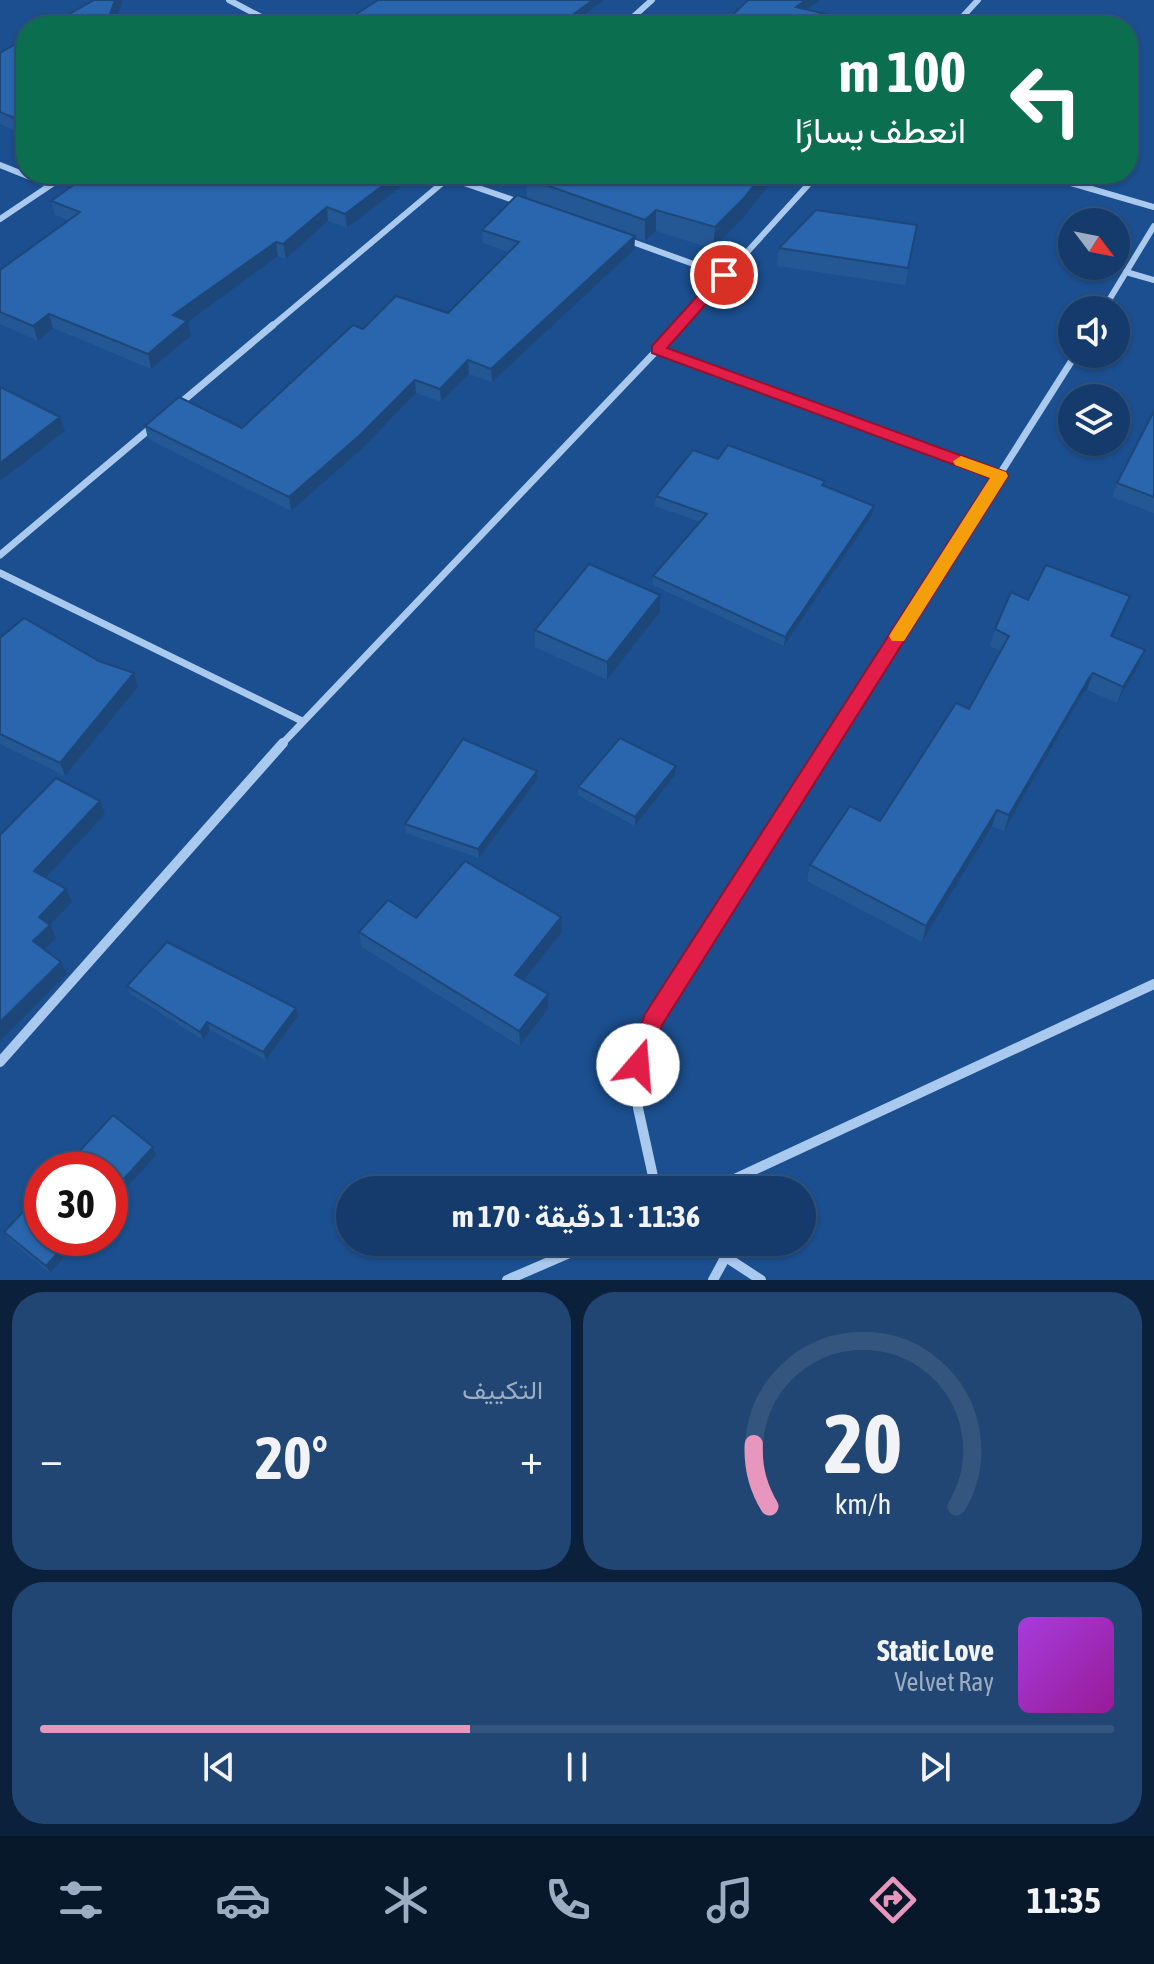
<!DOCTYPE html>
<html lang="ar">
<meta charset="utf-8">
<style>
:root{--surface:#143b6b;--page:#214673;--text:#f1f3f6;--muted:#9dadc1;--line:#33557e;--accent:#e797bd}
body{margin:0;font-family:"Asap Condensed",Vazirmatn,sans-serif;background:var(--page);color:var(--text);direction:rtl;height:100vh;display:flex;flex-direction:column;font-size:30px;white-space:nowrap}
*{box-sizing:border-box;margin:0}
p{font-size:26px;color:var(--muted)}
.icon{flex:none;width:44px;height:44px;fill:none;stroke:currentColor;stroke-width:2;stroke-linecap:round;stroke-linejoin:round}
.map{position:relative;height:1280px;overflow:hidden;direction:ltr}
.sheet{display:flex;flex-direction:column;gap:12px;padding:12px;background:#0b203b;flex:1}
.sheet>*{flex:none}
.hud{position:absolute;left:16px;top:16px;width:1122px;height:168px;border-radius:32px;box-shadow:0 2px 6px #0004,0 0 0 2px var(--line);direction:rtl;background:#0b6e4f;color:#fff;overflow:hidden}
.needle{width:52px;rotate:122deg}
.tools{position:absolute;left:1058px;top:208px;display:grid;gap:16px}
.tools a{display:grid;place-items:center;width:72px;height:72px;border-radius:50%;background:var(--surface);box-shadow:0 2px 6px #0004,0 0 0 2px var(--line);font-size:40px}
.speed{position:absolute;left:24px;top:1152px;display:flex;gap:16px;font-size:40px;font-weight:700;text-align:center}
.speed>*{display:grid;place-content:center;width:104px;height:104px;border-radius:50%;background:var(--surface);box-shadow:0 2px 6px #0004,0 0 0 2px var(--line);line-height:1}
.speed .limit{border:12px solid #d22;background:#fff;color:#111}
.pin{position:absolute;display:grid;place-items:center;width:68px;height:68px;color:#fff;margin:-34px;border:4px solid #fff;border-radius:50%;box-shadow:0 2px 8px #0007}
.me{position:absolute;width:88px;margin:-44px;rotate:18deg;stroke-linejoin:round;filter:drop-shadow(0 0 6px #0008)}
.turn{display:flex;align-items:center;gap:28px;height:168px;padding:0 40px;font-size:36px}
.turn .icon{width:104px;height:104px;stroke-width:2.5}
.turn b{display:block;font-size:56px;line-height:68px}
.big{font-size:60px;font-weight:700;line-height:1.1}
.sheet .card{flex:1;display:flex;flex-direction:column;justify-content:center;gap:12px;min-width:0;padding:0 28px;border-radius:32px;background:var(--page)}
.sheet .dial{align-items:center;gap:0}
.dial svg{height:208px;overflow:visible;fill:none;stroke:var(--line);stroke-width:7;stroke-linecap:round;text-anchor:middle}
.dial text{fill:var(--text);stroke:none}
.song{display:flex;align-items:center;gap:24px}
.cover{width:96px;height:96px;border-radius:12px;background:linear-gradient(135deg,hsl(280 70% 55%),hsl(300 70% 35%))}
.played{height:8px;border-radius:4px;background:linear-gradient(90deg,var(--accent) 40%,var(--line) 40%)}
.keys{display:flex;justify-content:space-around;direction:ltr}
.heat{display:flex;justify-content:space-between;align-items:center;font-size:44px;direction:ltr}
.sheet .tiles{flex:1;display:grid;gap:12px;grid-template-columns:1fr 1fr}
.card:last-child{grid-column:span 2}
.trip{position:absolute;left:336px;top:1176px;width:480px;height:80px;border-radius:40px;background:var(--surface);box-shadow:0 2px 6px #0004,0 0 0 2px var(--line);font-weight:700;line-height:80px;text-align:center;direction:rtl}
.dock{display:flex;height:128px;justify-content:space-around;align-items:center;background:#08182b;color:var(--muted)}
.dock .icon{width:56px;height:56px}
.dock .current{color:var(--accent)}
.dock b{font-size:36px;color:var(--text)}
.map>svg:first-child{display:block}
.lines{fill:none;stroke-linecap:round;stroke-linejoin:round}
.minor-far2{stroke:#a9c9ee;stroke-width:6}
.minor-far1{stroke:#a9c9ee;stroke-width:7}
.minor{stroke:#a9c9ee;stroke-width:10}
.wall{fill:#245895}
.shaded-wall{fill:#1d4779}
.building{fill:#2a66ad;stroke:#1d4779;stroke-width:2}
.route{fill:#e11d48;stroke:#92132f;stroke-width:2}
.slow{fill:#f59e0b}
</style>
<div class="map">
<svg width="1154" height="1280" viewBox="0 0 1154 1280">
<rect width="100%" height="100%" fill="#1b4f8f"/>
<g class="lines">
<g class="minor-far2">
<path d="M 229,0 L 263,18 L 268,26"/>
<path d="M 623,26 L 652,0"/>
<path d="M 954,26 L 978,0"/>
<path d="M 0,165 L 50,185"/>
<path d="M 438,174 L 519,202"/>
<path d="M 1040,174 L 1154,207"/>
<path d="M 0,219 L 67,174"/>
<path d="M 627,240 L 724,275"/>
<path d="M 1126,272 L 1154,280"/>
<path d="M 1103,310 L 1154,226"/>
<path d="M 271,327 L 453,174"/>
<path d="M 679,327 L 818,174"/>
</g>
<g class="minor-far1">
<path d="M 658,350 L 1000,476"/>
<path d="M 178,405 L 273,325"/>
<path d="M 0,555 L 152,427"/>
<path d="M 0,573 L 302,721"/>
<path d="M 281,745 L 681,325"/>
<path d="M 828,745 L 1076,354"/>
</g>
<g class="minor">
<path d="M 0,1062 L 283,743"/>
<path d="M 656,1190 L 638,1108 L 638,1065 L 653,1021 L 829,743"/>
<path d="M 711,1190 L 1154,984"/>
<path d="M 703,1242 L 761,1280"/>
<path d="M 507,1280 L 595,1242"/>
<path d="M 713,1280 L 725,1258"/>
</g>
</g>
<g class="wall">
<path d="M 26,38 L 26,135 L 0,124 L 0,53 Z"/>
<path d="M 519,174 L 778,174 L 742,219 L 713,249 L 656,231 L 645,241 L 635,237 L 634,250 L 492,382 L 469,374 L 441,402 L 416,393 L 361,450 L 291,511 L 148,439 L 145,426 L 242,428 L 363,329 L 448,313 L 509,252 L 483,243 L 482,230 L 527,199 L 526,178 L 528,177 Z"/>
<path d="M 401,187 L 347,228 L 328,221 L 286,259 L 278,256 L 188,322 L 191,336 L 151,369 L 53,328 L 38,341 L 0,324 L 0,270 L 68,220 L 55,215 L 51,201 Z"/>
<path d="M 917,225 L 905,285 L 777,266 L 779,248 Z"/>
<path d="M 1154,411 L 1154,513 L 1112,497 L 1117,483 Z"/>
<path d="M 718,459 L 825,486 L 874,506 L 872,515 L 784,646 L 653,585 L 653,576 L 701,522 L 655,506 L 656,496 Z"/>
<path d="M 660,595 L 660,612 L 607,680 L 535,647 L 535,630 Z"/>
<path d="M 1130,596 L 1112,636 L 1138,667 L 1117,703 L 1087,690 L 1082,695 L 1004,831 L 992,826 L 922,942 L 807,881 L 810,865 L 880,821 L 969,709 L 1000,651 L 990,646 L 995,629 Z"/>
<path d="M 0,638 L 134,673 L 138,687 L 65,776 L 0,744 Z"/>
<path d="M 537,771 L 537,780 L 479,858 L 406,833 L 405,824 Z"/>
<path d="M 675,775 L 635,826 L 578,795 L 578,787 Z"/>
<path d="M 416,918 L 562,932 L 524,980 L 548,994 L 548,1009 L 520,1046 L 362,947 L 359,932 Z"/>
<path d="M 127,986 L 298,1016 L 266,1060 L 210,1030 L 203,1040 L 131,994 Z"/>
<path d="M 42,1192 L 50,1273 L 9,1239 L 4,1232 Z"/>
</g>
<g class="shaded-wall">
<path d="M 115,0 L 123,0 L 114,26 L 106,26 Z"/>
<path d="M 593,0 L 604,0 L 569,26 L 557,26 Z"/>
<path d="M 806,0 L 820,0 L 795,18 L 796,7 Z"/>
<path d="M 398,174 L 399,174 L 401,187 L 347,228 L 345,214 Z"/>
<path d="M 763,174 L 778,174 L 742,219 L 713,249 L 715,227 Z"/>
<path d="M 327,207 L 328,221 L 286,259 L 283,244 Z"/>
<path d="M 656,210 L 656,231 L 645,241 L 645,220 Z"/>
<path d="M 635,236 L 634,250 L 492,382 L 491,369 Z"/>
<path d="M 276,242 L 278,256 L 188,322 L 191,336 L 151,369 L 148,354 L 173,315 Z"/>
<path d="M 49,314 L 53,328 L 38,341 L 33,326 Z"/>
<path d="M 468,360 L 469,374 L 441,402 L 440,389 Z"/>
<path d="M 415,380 L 416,393 L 361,450 L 291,511 L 289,497 Z"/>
<path d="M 60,417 L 65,431 L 0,481 L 0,463 Z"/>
<path d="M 874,506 L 872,515 L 784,646 L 785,637 Z"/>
<path d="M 660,595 L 660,612 L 607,680 L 607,662 Z"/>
<path d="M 1130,596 L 1124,612 L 1105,653 L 1111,636 Z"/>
<path d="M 1145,650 L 1138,667 L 1117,703 L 1123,687 Z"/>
<path d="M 134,673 L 138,687 L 65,776 L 60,763 Z"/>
<path d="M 1093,673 L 1087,690 L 1082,695 L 1004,831 L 1009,815 L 1089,678 Z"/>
<path d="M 676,766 L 675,775 L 635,826 L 635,817 Z"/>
<path d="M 537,771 L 537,780 L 479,858 L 478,849 Z"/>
<path d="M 100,801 L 105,814 L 40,884 L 34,871 Z"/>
<path d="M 997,810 L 992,826 L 922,942 L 926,926 Z"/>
<path d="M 66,889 L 72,902 L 48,927 L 50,925 L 56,938 L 40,954 L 33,941 L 39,917 Z"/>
<path d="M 561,917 L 562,932 L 516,990 L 515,975 Z"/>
<path d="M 61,962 L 67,974 L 0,1041 L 0,1022 Z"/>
<path d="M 548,994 L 548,1009 L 520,1046 L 519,1031 Z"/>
<path d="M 296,1008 L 298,1016 L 266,1060 L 263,1052 Z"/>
<path d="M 207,1022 L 210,1030 L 203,1040 L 200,1032 Z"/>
<path d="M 153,1147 L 156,1155 L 110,1206 L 110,1194 Z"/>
<path d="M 71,1238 L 81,1238 L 50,1273 L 46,1266 Z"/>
</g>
<g class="building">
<path d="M 94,0 L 115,0 L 106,26 L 48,26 Z"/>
<path d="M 378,0 L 593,0 L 557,26 L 338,26 Z"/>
<path d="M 748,0 L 806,0 L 796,7 L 868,24 L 868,26 L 721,26 Z"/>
<path d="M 26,38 L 26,123 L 0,112 L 0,53 Z"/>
<path d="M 89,174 L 398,174 L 345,214 L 327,207 L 283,244 L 276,242 L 173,315 L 187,321 L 148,354 L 49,314 L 33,326 L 0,312 L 0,270 L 80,212 L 51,201 Z"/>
<path d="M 531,174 L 763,174 L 744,198 L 715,227 L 656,210 L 645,220 L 526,178 Z"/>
<path d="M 517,195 L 635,236 L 491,369 L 468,360 L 440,389 L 415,380 L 359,436 L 289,497 L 145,426 L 179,397 L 242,428 L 353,325 L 363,329 L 396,296 L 448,313 L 519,242 L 482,230 Z"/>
<path d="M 816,210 L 917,225 L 908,268 L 779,248 Z"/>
<path d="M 0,387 L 60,417 L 0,463 Z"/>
<path d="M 1154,411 L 1154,497 L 1117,483 Z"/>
<path d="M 728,445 L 825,481 L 822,485 L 874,506 L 785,637 L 653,576 L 707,514 L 656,496 L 693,450 L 718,459 Z"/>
<path d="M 589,564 L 660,595 L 607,662 L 535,630 Z"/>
<path d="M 1046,565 L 1130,596 L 1111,636 L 1145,650 L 1123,687 L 1093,673 L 1089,678 L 1009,815 L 997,810 L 926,926 L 810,865 L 850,806 L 880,821 L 956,703 L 969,709 L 1009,636 L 995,629 L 1011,592 L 1028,600 Z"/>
<path d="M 24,618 L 99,661 L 134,673 L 60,763 L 0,734 L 0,638 Z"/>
<path d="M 620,738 L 676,766 L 635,817 L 578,787 Z"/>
<path d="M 463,739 L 537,771 L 478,849 L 405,824 Z"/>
<path d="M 56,778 L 100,801 L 34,871 L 66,889 L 39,917 L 50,925 L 33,941 L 61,962 L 0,1022 L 0,835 Z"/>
<path d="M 465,861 L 561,917 L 515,975 L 548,994 L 519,1031 L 359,932 L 388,900 L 416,918 Z"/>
<path d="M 167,942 L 296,1008 L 263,1052 L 207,1022 L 200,1032 L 127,986 Z"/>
<path d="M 113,1115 L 153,1147 L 110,1194 L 110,1170 L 62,1170 Z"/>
<path d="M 42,1192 L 42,1238 L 71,1238 L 46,1266 L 4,1232 Z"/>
</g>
<path class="route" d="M 724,270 L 729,272 L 729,278 L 667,348 L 1006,472 L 1008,476 L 662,1025 L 646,1072 L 638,1075 L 630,1072 L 627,1065 L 645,1014 L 990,478 L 652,353 L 652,346 L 719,272 Z"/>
<path class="slow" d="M 961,456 L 1006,472 L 1008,476 L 904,641 L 892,641 L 889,636 L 892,631 L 990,478 L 955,465 L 953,461 Z"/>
</svg>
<div class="tools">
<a><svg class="needle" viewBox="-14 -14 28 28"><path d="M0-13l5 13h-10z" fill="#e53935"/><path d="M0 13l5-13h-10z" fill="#9dadc1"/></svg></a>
<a><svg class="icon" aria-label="sound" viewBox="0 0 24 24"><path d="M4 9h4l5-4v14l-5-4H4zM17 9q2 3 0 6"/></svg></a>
<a><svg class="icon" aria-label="layers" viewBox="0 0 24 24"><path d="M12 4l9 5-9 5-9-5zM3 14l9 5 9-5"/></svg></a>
</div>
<div class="speed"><div class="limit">30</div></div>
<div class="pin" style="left:724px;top:275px;background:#d93025"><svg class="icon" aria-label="arrive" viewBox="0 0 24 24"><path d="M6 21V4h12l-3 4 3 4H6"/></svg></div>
<svg class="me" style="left:638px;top:1065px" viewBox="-20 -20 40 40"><circle r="19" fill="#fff"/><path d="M0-13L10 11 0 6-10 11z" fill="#e11d48"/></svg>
<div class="trip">11:36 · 1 دقيقة · 170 m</div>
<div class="hud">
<div class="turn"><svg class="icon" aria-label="left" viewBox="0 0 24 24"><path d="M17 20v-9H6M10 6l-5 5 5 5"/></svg><div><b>100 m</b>انعطف يسارًا</div></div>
</div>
</div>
<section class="sheet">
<div class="tiles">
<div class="card dial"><svg viewBox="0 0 100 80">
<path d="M14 69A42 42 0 1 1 86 69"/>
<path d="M14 69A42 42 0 0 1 8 45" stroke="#e797bd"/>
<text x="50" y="56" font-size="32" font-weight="700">20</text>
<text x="50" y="72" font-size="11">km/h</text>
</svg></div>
<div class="card"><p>التكييف</p>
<div class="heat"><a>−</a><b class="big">20°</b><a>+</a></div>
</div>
<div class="card">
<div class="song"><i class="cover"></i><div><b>Static Love</b><p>Velvet Ray</p></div></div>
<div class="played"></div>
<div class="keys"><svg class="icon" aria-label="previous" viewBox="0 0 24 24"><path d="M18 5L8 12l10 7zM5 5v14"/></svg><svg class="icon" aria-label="pause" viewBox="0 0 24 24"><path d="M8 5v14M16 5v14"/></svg><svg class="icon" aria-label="next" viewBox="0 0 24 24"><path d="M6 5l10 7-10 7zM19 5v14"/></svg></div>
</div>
</div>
</section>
<nav class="dock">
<b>11:35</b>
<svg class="icon current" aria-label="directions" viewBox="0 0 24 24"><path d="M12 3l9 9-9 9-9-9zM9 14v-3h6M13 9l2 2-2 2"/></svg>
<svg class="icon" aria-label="music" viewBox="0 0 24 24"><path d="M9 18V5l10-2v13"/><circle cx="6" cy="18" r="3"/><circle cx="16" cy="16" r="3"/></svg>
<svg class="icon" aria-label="phone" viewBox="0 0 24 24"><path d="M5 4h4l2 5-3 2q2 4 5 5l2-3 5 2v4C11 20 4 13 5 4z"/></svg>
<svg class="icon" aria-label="climate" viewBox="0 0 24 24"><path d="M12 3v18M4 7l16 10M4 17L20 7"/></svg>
<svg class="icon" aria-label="car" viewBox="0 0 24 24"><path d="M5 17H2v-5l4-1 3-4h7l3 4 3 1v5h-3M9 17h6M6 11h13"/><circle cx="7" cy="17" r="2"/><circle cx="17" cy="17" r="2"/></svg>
<svg class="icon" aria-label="filters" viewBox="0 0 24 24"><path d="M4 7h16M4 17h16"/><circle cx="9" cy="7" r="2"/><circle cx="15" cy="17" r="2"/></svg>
</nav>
